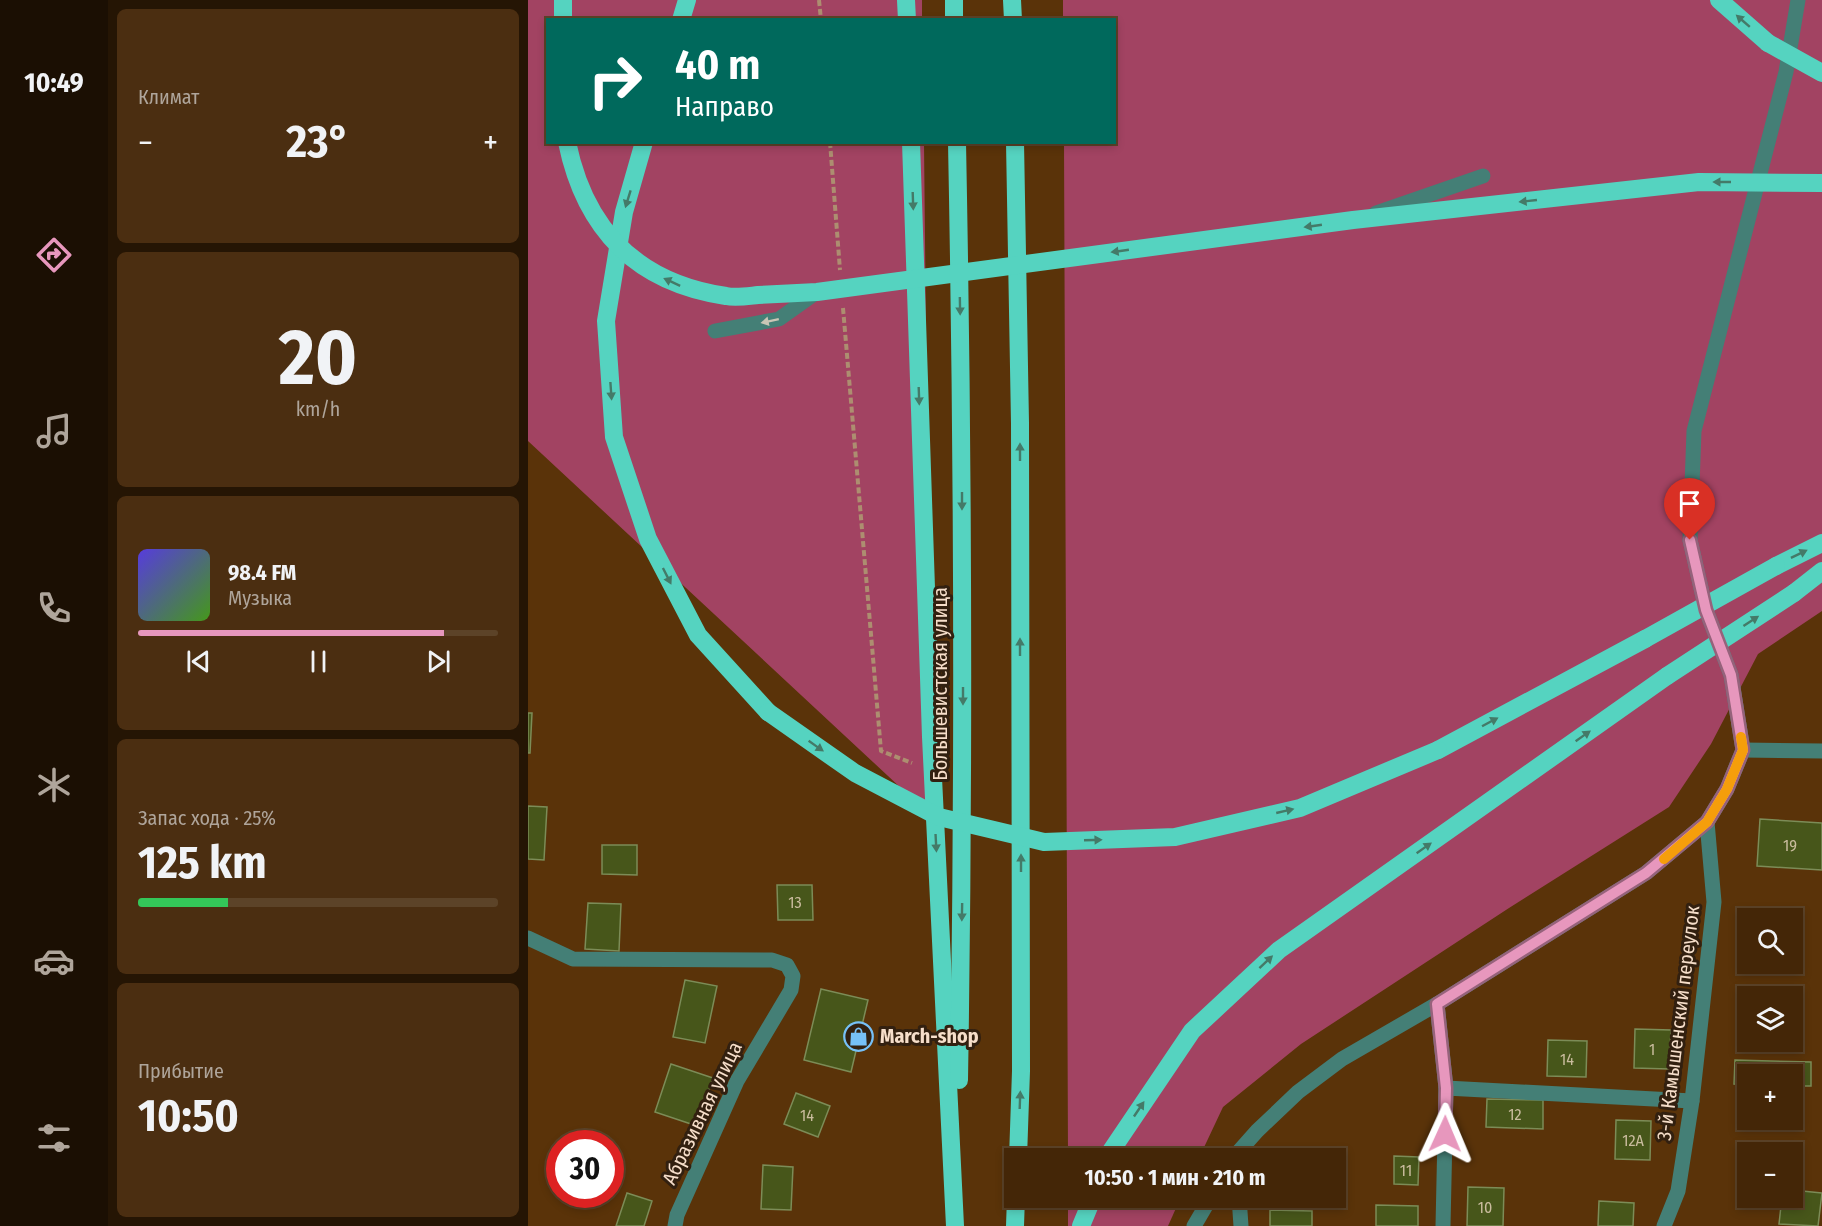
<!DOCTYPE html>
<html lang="ru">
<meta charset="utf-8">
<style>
:root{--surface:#442607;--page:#4b2e11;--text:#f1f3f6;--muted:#afa59b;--line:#5c4328;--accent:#e797bd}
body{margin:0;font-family:"Fira Sans Condensed",sans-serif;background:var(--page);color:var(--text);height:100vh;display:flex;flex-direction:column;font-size:22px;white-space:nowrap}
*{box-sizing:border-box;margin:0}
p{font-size:20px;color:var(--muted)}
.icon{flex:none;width:33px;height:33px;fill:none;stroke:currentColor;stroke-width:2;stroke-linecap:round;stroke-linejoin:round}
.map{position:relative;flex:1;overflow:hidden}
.sheet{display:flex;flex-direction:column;gap:9px;padding:9px;background:#251504;width:420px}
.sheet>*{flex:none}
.top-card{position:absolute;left:18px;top:18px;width:570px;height:126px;border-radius:0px;box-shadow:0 3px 9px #0003,0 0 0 2px var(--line);background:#00695c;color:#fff;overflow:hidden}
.buttons{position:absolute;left:1209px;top:908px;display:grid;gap:12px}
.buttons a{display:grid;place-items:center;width:66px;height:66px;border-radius:0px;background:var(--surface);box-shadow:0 3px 9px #0003,0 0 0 2px var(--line);font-size:30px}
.speed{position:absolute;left:18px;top:1130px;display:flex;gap:12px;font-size:30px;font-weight:700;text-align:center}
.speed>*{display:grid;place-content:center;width:78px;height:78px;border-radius:50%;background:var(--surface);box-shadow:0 3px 9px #0003,0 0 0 2px var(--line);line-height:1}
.speed .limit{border:9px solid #d22;background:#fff;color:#111}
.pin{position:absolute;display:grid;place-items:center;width:51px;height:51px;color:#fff;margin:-62px -26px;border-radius:50% 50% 50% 0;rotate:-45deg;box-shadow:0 0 6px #0007}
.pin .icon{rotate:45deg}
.me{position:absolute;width:66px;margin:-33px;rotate:1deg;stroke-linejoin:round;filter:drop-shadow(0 0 4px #0008)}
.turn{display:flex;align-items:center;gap:21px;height:126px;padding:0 30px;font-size:27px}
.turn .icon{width:78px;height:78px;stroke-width:2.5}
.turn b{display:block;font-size:42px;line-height:51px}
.big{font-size:45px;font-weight:700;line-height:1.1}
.sheet .tile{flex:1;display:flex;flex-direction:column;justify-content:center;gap:9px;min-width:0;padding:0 21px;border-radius:9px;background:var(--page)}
.sheet .dial{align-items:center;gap:0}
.dial b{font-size:78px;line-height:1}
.song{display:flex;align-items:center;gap:18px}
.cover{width:72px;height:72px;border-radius:9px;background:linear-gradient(135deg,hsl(250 70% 55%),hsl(100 70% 35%))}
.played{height:6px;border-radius:3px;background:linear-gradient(90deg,var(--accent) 85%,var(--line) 85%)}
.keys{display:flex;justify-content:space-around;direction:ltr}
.heat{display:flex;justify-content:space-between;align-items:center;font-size:33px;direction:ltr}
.charge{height:9px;border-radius:4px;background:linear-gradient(90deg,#34c759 25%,var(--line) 0)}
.trip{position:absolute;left:476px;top:1148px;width:342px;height:60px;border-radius:0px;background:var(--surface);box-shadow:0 3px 9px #0003,0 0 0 2px var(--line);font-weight:700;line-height:60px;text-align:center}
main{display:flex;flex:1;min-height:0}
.dock{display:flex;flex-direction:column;width:108px;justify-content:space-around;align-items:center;background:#1b0f03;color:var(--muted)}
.dock .icon{width:42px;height:42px}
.dock .on{color:var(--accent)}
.dock b{font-size:27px;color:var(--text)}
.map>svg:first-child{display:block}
.green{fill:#a24362}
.building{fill:#47561a;stroke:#7c8c57;stroke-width:1.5}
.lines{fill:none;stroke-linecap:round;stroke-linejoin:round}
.path{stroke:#ad8e70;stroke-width:4;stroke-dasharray:6 3;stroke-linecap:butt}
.minor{stroke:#447f76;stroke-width:15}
.highway{stroke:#55d3c0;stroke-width:18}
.highway-bridge{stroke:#55d3c0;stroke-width:18}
.oneway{fill:#447a68}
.oneway2{fill:#cac6b5}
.route-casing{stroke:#96627b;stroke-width:15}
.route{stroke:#e797bd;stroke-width:10}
.slow{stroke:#f59e0b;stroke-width:10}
.labels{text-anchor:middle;stroke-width:6;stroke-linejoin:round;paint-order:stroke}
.number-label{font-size:16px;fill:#cabc9e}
.street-label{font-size:20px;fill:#f6deca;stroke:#322010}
.poi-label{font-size:20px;font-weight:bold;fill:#f6deca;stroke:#322010;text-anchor:start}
</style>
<main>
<nav class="dock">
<b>10:49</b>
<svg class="icon on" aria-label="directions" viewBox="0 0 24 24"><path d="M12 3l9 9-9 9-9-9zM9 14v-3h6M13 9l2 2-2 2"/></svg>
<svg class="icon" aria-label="music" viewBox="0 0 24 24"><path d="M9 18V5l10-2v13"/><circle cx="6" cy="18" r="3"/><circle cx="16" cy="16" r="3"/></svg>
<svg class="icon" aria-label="phone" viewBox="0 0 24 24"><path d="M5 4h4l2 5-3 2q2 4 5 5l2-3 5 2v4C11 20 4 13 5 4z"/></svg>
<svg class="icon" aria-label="climate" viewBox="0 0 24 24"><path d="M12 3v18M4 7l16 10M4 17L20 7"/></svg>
<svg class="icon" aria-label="car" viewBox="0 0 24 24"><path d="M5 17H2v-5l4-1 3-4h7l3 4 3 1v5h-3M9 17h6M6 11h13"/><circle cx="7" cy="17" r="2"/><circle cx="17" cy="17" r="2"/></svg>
<svg class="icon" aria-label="filters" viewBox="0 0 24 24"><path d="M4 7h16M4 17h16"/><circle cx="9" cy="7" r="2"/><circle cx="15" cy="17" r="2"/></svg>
</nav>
<section class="sheet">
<div class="tile"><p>Климат</p>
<div class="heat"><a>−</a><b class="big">23°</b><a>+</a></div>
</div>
<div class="tile dial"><b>20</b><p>km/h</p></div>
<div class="tile">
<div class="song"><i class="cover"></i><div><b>98.4 FM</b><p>Музыка</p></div></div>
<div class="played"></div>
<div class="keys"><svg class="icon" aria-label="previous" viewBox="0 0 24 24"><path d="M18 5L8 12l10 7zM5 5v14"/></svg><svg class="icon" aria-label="pause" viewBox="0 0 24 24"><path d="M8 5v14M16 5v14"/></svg><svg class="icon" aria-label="next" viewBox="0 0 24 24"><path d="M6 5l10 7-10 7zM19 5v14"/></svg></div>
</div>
<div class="tile"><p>Запас хода · 25%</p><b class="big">125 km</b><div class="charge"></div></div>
<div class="tile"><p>Прибытие</p><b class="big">10:50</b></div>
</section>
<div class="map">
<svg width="1294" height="1226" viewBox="0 0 1294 1226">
<rect width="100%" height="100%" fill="#5a3309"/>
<g class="green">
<path d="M 0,0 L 394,0 L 394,19 L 20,20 L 20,142 L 396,143 L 403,816 L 0,441 Z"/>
<path d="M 535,0 L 1294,0 L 1294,611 L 1230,654 L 1183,744 L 1141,807 L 981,908 L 773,1044 L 695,1107 L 671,1158 L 540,1158 L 536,143 L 586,142 L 586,20 L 535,19 Z"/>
<path d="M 540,1197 L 653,1197 L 640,1226 L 540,1226 Z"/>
</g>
<g class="building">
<path d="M 0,713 L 4,713 L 2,753 L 0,753 Z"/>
<path d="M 0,806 L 19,807 L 16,860 L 0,859 Z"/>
<path d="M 1232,819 L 1294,823 L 1294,870 L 1229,866 Z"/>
<path d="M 74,845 L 109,845 L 109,875 L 74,874 Z"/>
<path d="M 249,885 L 284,885 L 285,920 L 250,920 Z"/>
<path d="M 60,903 L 93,904 L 91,951 L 57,949 Z"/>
<path d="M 157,980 L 189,986 L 177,1043 L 145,1037 Z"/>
<path d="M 293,989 L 340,1000 L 323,1072 L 276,1060 Z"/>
<path d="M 1107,1029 L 1143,1030 L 1141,1069 L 1106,1068 Z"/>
<path d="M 1020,1040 L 1059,1041 L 1058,1077 L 1019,1076 Z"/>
<path d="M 1207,1060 L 1283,1062 L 1283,1086 L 1264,1086 L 1264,1074 L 1220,1074 L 1220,1085 L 1206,1084 Z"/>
<path d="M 143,1064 L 185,1078 L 169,1126 L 127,1112 Z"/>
<path d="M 268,1093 L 302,1106 L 290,1137 L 256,1124 Z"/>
<path d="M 959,1099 L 1015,1100 L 1015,1129 L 958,1127 Z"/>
<path d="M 1088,1120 L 1123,1121 L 1122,1160 L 1087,1159 Z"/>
<path d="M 866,1156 L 891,1157 L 890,1185 L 866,1184 Z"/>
<path d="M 235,1165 L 265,1167 L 263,1210 L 233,1209 Z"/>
<path d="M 940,1187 L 976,1188 L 975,1226 L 939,1226 Z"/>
<path d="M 1264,1190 L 1294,1193 L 1290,1226 L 1251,1224 L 1254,1197 L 1264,1197 Z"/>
<path d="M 99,1193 L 124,1201 L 116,1226 L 88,1226 Z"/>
<path d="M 1071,1201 L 1106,1203 L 1105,1226 L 1070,1226 Z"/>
<path d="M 848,1205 L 890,1206 L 890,1226 L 848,1226 Z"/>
<path d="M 742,1210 L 784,1211 L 784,1226 L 742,1226 Z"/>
</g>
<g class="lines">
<g class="path">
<path d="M 291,0 L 293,20"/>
<path d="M 302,142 L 312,270"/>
<path d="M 315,308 L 353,751 L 384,763"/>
</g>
<g class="minor">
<path d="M 848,213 L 955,176"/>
<path d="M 187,331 L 251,319 L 289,292"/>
<path d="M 1215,750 L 1294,751"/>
<path d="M 0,938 L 45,959 L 244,960 L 259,965 L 265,976 L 263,990 L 209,1081 L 149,1215 L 147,1226"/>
<path d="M 909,1004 L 918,1088 L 915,1226"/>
<path d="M 918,1088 L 1164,1101"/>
<path d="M 705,1158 L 729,1131 L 770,1092 L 814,1059 L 909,1004 L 1118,873 L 1179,822 L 1199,789 L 1215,750 L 1203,675 L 1178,610 L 1162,540 L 1166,431 L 1258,72 L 1270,0"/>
<path d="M 711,1197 L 713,1226"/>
<path d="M 666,1226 L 683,1197"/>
<path d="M 1136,1226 L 1150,1191 L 1164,1101 L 1186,902 L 1179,822"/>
</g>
<g class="highway">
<path d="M 378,0 L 379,20"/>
<path d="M 426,0 L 426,20"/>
<path d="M 484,0 L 485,20"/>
<path d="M 1191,0 L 1240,43"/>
<path d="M 35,20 L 35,0"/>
<path d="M 153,20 L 159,0"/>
<path d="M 116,142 L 96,212 L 78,321 L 86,437 L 120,539 L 170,635 L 240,712"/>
<path d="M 383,142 L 403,737 L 427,1226"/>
<path d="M 429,142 C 435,455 436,767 431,1080"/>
<path d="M 487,142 L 492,423 L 493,1071 L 490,1158"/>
<path d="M 1248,566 L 1294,543"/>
<path d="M 1266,593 L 1294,571"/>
<path d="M 910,750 L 1117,639"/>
<path d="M 580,1158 L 583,1151 L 664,1031 L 751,950 L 1139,676"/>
<path d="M 487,1226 L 488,1197"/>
<path d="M 553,1226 L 565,1197"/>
</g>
<g class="highway-bridge">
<path d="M 1240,43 L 1294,73"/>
<path d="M 39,142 C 57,230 109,283 198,296 C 208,298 220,296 230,295 C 250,294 269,293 289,292 L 825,220 L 1171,182 L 1294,183"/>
<path d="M 1117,639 L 1248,566"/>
<path d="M 1139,676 L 1266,593"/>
<path d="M 240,712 L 327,773 L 411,817 L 516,842 L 647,837 L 772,808 L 910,750"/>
</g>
</g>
<defs><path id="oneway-solid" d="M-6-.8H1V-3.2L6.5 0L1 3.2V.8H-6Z" transform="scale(1.5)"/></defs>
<g class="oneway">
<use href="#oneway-solid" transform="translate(1215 21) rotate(-139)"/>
<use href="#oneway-solid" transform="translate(1194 182) rotate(-180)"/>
<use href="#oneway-solid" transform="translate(100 199) rotate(107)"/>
<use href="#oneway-solid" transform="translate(385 201) rotate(88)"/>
<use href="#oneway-solid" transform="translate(1000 201) rotate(174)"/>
<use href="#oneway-solid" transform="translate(785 226) rotate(172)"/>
<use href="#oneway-solid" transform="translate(592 251) rotate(172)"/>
<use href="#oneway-solid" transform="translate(144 282) rotate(-155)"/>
<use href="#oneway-solid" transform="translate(432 306) rotate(89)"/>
<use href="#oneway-solid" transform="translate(83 391) rotate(86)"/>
<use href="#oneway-solid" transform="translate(391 396) rotate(88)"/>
<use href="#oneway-solid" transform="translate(492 452) rotate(-90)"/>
<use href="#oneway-solid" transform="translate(434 501) rotate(90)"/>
<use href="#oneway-solid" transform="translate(1271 554) rotate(-26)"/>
<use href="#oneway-solid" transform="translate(139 576) rotate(63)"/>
<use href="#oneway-solid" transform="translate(1223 621) rotate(-33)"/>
<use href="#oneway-solid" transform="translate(492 647) rotate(-90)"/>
<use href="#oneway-solid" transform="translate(435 696) rotate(90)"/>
<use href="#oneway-solid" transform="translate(962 722) rotate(-28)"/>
<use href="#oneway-solid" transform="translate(1055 736) rotate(-35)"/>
<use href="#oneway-solid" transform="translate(288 746) rotate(35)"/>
<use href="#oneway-solid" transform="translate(757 811) rotate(-13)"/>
<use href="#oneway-solid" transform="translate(565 840) rotate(-2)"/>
<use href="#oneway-solid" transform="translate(408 843) rotate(87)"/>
<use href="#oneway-solid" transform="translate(896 848) rotate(-35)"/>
<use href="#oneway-solid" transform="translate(493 863) rotate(-90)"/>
<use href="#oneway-solid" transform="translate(434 912) rotate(91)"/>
<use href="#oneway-solid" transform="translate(738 962) rotate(-43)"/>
<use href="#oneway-solid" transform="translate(492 1100) rotate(-88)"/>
<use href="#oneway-solid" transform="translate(611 1109) rotate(-56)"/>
</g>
<use class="oneway2" href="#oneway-solid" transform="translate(242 321) rotate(168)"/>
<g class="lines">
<defs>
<path id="route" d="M 917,1134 L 918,1088 L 909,1004 L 1118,873 L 1179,822 L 1199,789 L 1215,750 L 1203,675 L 1178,610 L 1162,540"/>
</defs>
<use href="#route" class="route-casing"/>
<use href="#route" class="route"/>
<path class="slow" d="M 1136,859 L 1179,822 L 1199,789 L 1215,750 L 1213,737"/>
</g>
<defs>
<symbol id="shop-ring" viewBox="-11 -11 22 22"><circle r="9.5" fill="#322010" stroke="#76c0f7" stroke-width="1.5"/><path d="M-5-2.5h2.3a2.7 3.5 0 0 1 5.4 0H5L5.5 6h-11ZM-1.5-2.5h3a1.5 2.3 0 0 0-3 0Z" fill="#76c0f7"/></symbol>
</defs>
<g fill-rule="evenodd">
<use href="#shop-ring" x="314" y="1020" width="33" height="33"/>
</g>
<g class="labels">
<g class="number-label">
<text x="1262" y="851">19</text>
<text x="267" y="908">13</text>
<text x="1124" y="1055">1</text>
<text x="1039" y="1065">14</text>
<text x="987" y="1120">12</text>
<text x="279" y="1121">14</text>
<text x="1105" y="1146">12А</text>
<text x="878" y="1176">11</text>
<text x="957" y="1213">10</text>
</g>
<g class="street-label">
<text transform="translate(412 684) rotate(-90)" y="7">Большевистская улица</text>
<text transform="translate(1150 1023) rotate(-83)" y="7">3-й Камышенский переулок</text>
<text transform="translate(174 1113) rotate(-64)" y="7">Абразивная улица</text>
</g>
<g class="poi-label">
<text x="352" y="1043">March-shop</text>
</g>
</g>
</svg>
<div class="buttons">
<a><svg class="icon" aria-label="search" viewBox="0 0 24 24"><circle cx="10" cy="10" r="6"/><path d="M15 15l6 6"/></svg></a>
<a><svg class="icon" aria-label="layers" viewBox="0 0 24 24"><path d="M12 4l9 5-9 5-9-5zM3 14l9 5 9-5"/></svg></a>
<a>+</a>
<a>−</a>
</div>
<div class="speed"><div class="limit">30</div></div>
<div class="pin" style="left:1162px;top:540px;background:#d93025"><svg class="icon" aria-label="arrive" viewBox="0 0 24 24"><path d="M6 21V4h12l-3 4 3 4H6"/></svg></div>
<svg class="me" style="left:917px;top:1134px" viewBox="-20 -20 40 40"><path d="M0-17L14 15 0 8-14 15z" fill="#e797bd" stroke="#fff" stroke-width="4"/></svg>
<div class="trip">10:50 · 1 мин · 210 m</div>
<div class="top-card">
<div class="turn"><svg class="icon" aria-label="right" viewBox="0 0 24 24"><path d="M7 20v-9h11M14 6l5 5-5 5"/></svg><div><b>40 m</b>Направо</div></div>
</div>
</div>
</main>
